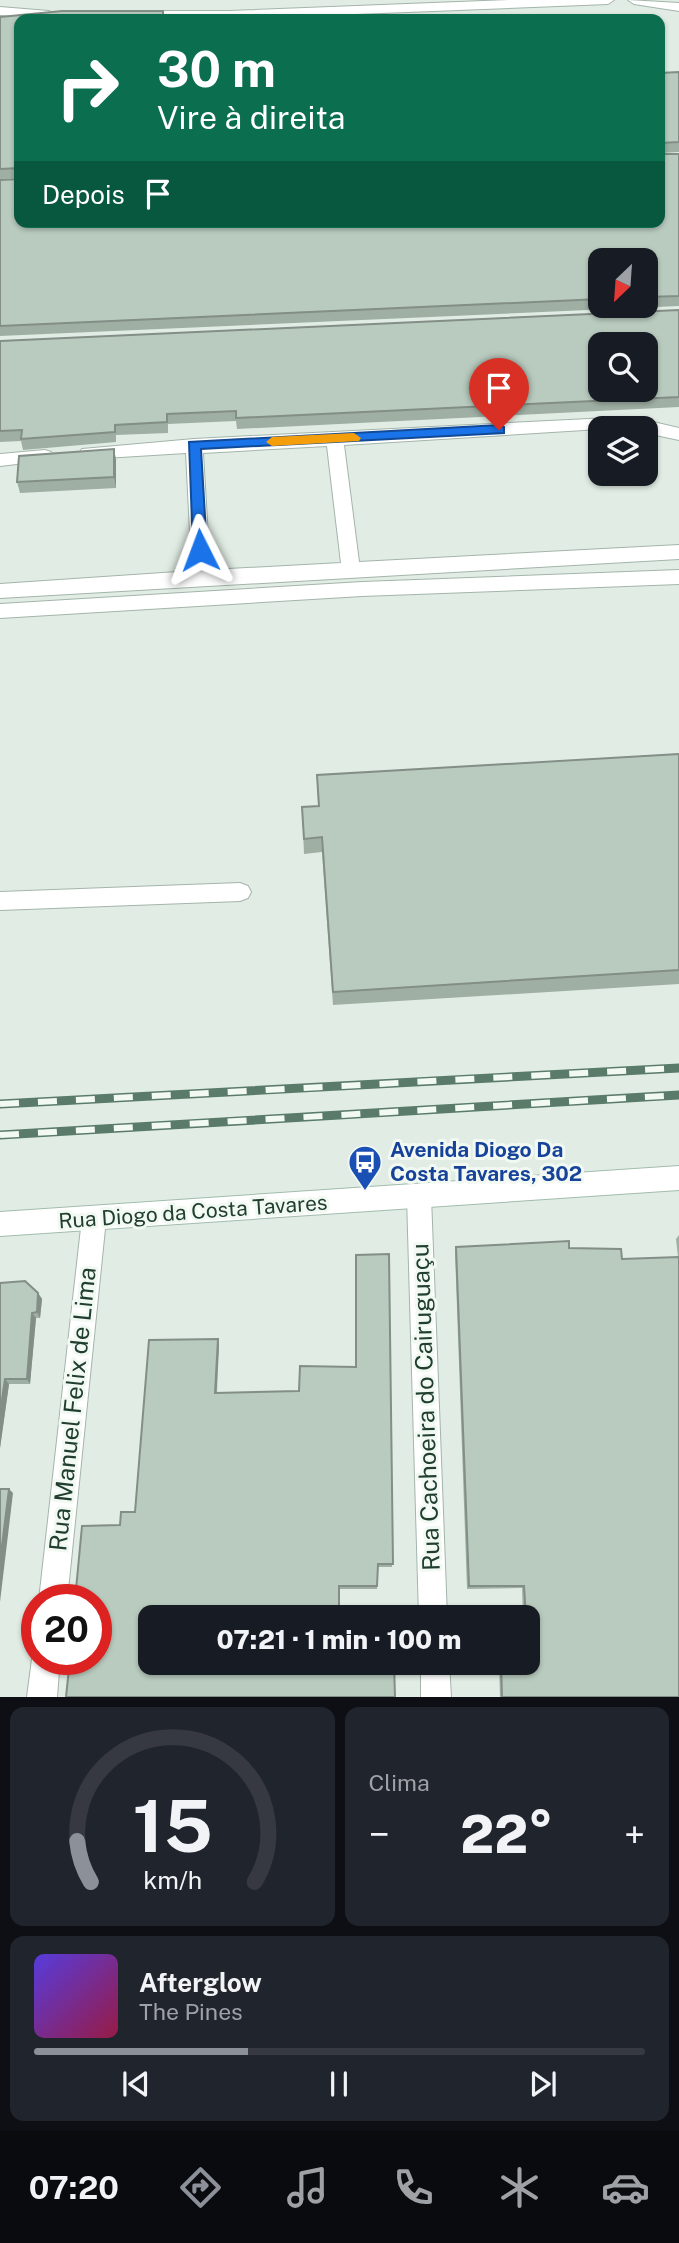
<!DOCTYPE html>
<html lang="pt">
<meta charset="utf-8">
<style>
:root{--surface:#171b24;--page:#20242c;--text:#f1f3f6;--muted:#9ea1a6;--line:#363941;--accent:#8c9099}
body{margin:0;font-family:"Public Sans",sans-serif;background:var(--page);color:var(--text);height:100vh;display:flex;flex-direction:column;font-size:26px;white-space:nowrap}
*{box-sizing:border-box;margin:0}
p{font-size:23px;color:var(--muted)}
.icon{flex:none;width:38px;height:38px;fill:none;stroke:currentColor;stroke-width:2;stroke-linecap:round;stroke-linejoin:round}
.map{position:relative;height:1697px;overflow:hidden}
.panel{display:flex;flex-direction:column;gap:10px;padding:10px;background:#0d0f14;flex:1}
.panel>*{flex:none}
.hud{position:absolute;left:14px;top:14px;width:651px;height:214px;border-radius:14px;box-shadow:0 2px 5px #0004;background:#0b6e4f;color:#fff;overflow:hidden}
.needle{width:46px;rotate:205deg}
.buttons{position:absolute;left:588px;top:248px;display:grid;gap:14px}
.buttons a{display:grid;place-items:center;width:70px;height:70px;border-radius:14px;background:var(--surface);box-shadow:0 2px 5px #0004;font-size:35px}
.speed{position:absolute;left:21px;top:1584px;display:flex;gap:14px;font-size:35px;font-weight:700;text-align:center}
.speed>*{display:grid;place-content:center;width:91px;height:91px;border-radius:50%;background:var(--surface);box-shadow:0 2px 5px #0004;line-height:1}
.speed .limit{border:10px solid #d22;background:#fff;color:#111}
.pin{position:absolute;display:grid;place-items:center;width:60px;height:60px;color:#fff;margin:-72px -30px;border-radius:50% 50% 50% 0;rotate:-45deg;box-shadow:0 0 7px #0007}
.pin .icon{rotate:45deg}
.me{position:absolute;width:77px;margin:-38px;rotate:357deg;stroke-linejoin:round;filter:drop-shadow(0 0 5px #0008)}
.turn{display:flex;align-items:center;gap:24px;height:147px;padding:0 28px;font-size:32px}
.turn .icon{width:91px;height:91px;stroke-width:2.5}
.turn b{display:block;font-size:49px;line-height:60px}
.then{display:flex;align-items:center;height:66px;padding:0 28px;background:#0003;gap:14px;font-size:26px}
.big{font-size:52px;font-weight:800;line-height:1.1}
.panel .widget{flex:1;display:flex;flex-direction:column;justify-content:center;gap:10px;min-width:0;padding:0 24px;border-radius:14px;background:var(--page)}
.panel .dial{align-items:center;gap:0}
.dial svg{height:182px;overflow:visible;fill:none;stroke:var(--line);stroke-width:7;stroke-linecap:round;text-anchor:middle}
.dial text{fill:var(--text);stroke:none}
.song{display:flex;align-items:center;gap:21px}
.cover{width:84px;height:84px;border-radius:10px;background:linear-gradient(135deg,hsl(250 70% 55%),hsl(340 70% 35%))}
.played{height:7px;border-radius:4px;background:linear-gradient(90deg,var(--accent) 35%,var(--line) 35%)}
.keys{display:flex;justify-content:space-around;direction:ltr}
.heat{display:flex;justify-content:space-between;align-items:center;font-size:38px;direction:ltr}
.panel .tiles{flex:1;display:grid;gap:10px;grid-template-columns:1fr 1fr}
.widget:last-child{grid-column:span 2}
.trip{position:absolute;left:138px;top:1605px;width:402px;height:70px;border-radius:14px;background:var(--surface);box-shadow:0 2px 5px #0004;font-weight:800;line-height:70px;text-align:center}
.menu{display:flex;height:112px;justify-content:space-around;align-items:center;background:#090b0e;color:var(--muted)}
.menu .icon{width:49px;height:49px}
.menu .selected{color:var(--accent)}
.menu b{font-size:32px;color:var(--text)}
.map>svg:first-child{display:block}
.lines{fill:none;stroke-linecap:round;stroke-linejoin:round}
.lane-casing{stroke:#a3b5aa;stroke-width:2}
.street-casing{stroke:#a3b5aa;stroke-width:2}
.secondary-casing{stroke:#a1bcac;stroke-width:2}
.lane{fill:#fff;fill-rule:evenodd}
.street{fill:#fff;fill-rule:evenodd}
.secondary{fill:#fff;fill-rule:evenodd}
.rail-casing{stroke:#5a7b69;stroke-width:9}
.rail{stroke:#f2f9f3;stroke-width:6;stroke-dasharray:19;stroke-linecap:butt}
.wall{fill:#9fafa4;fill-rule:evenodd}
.shaded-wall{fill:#828e86}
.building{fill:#b9cbbf;stroke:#828e86;stroke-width:2;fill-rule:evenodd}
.route{fill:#1a73e8;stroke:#114b97;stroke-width:2}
.slow{fill:#f59e0b}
.labels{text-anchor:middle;stroke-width:6;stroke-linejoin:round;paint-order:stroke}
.transit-label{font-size:21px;font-weight:bold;fill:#164399;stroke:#f2f9f3;text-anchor:start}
.street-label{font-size:21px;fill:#203f2f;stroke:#f2f9f3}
.near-street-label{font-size:24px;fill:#203f2f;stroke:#f2f9f3}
</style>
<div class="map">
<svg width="679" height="1697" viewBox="0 0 679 1697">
<rect width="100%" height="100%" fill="#e1ede4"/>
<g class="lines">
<defs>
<g id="lane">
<path d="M 509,0 L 614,0 L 608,4 L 229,19 L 134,19 L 127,15 L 134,11 L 229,11 Z"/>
<path d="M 628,0 L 679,3 L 679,11 L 634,4 Z"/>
<path d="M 0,7 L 49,11 L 56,15 L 49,19 L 0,15 Z"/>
<path d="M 609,418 L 649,421 L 679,428 L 679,440 L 646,433 L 646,429 L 600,429 L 344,445 L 359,562 L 679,545 L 679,559 L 0,598 L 0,584 L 192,571 L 186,453 L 88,459 L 82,457 L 79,453 L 82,449 L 194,439 ZM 327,446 L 341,563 L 210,570 L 203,453 Z"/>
<path d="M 45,450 L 51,452 L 54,456 L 51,460 L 0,466 L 0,454 Z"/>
<path d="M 679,570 L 679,584 L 362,596 L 0,618 L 0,604 L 362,582 Z"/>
<path d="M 240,883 L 248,886 L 251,892 L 248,898 L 240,901 L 0,910 L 0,892 Z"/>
</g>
<g id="street">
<path d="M 419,1185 L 428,1189 L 431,1197 L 447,1617 L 419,1617 L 407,1197 L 410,1189 Z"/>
<path d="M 94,1207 L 103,1211 L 106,1219 L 67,1600 L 39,1600 L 82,1219 L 85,1211 Z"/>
<path d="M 36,1649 L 37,1659 L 60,1659 L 57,1697 L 27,1697 L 32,1659 Z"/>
<path d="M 421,1662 L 449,1662 L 451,1697 L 421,1697 Z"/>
</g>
<path id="secondary" d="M 679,1166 L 679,1190 L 0,1236 L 0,1212 Z"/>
</defs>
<use href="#lane" class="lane-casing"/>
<use href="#street" class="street-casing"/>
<use href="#secondary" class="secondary-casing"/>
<use href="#lane" class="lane"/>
<use href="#street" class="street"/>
<use href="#secondary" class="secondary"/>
<defs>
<g id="rail">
<path d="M 0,1104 L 679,1068"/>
<path d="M 0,1135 L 679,1095"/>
</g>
</defs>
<use href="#rail" class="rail-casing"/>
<use href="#rail" class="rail"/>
</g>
<g class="wall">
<path d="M 62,11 L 19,222 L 660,73 L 679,72 L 679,152 L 660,153 L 660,154 L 679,154 L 679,306 L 0,336 L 0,180 L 19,179 L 19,178 L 0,179 L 0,17 ZM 600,261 L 646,261 L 646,306 L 600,306 Z"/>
<path d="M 679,310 L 679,407 L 237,429 L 236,421 L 168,424 L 168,433 L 116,435 L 116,442 L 23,450 L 21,441 L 0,442 L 0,341 Z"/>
<path d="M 114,449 L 116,460 L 116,488 L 20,493 L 17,482 Z"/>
<path d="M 679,754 L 679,984 L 333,1005 L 322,852 L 304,854 L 302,807 L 318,806 L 317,775 Z"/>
<path d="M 679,1235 L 679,1697 L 500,1697 L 499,1662 L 528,1662 L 528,1617 L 523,1617 L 522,1588 L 467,1589 L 455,1252 L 456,1247 L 569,1248 L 622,1259 L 678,1257 L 676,1239 Z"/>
<path d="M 389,1254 L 392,1567 L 378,1567 L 377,1589 L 339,1589 L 339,1617 L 150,1617 L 150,1662 L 394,1662 L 395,1697 L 66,1697 L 70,1659 L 96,1659 L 96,1600 L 75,1600 L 82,1526 L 120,1525 L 121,1512 L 135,1512 L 149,1340 L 218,1339 L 219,1345 L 217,1393 L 299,1391 L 300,1366 L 356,1367 L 356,1255 Z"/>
<path d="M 0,1283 L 38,1293 L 42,1299 L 40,1318 L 36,1318 L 30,1384 L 9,1384 L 0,1448 Z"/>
</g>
<g class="shaded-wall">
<path d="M 114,449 L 116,460 L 116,488 L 114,477 Z"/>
<path d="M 38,1293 L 42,1299 L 40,1318 L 37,1312 Z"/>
<path d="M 32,1313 L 36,1318 L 30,1384 L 27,1379 Z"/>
<path d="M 218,1339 L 219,1345 L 216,1399 L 215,1393 Z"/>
<path d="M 5,1379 L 9,1384 L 0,1448 L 0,1413 Z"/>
<path d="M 9,1489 L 13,1493 L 0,1602 L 0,1562 Z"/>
</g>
<g class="building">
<path d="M 62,11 L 163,11 L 163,19 L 19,19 L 19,222 L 660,222 L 660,73 L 679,72 L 679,142 L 660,143 L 660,154 L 679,154 L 679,296 L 646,297 L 646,261 L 600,261 L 600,299 L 0,326 L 0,180 L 19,179 L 19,168 L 0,169 L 0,17 Z"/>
<path d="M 442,16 L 442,19 L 355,19 Z"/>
<path d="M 679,310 L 679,397 L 236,418 L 236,411 L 167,414 L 167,422 L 115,425 L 115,432 L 21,439 L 22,430 L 0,431 L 0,341 ZM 600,345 L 646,345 L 646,390 L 600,390 Z"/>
<path d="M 114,449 L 114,477 L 17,482 L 19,456 Z"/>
<path d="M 679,754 L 679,970 L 333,992 L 322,837 L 304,839 L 302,807 L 319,806 L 317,775 Z"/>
<path d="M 569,1241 L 569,1248 L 621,1249 L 622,1259 L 679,1257 L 679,1697 L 502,1697 L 501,1662 L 528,1662 L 528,1617 L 526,1617 L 524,1586 L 469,1586 L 456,1247 Z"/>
<path d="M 389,1254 L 393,1564 L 378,1564 L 377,1586 L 339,1586 L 339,1617 L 150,1617 L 150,1662 L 394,1662 L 395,1697 L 66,1697 L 70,1659 L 96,1659 L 96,1600 L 75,1600 L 82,1526 L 120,1525 L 121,1512 L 135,1512 L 149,1340 L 218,1339 L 215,1393 L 299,1391 L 300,1366 L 356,1367 L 356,1255 Z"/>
<path d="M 25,1281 L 38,1293 L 37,1312 L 32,1313 L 27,1379 L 5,1379 L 0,1413 L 0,1283 Z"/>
<path d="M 0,1489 L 9,1489 L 0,1562 Z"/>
</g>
<path class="route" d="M 499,425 L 504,427 L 504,433 L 201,449 L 207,550 L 200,555 L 193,550 L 189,442 Z"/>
<path class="slow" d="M 354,433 L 361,438 L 359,441 L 272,446 L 266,442 L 272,437 Z"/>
<defs>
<symbol id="bus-pin" viewBox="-11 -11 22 30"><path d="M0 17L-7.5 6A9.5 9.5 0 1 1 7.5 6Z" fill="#1a4fb4" stroke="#f2f9f3"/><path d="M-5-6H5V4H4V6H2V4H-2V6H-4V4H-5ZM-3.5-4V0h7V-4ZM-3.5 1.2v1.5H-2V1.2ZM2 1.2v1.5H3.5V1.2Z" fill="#fff"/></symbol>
</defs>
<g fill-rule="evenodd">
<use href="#bus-pin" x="346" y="1143" width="38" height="52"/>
</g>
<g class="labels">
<g class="transit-label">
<text x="390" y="1157">Avenida Diogo Da<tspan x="390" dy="24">Costa Tavares, 302</tspan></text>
</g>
<g class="street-label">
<text transform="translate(193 1212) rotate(-4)" y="7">Rua Diogo da Costa Tavares</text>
</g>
<g class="near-street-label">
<text transform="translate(426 1407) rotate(-92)" y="8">Rua Cachoeira do Cairuguaçu</text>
<text transform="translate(73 1409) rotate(-84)" y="8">Rua Manuel Felix de Lima</text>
</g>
</g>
</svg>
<div class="buttons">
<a><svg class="needle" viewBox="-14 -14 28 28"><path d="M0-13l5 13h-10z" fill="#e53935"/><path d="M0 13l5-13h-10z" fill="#9ea1a6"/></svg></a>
<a><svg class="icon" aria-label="search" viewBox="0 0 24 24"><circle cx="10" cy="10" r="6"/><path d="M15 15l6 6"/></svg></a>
<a><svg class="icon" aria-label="layers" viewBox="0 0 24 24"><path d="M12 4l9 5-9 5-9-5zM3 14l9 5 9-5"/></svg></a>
</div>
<div class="speed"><div class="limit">20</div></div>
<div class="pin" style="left:499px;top:430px;background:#d93025"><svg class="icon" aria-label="arrive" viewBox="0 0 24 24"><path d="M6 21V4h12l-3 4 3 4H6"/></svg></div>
<svg class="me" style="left:200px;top:550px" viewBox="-20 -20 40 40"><path d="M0-17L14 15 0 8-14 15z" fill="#1a73e8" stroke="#fff" stroke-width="4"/></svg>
<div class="trip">07:21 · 1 min · 100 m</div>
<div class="hud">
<div class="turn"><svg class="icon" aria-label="right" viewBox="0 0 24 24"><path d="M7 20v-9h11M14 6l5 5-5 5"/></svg><div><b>30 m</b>Vire à direita</div></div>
<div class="then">Depois<svg class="icon" aria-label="arrive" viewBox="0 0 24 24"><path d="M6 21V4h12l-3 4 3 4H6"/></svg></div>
</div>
</div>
<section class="panel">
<div class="tiles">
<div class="widget dial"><svg viewBox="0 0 100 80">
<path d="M14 69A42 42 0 1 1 86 69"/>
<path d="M14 69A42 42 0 0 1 8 51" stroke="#8c9099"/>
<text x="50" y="56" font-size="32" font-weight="700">15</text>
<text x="50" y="72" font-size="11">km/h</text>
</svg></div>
<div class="widget"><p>Clima</p>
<div class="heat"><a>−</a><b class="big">22°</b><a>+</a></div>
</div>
<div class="widget">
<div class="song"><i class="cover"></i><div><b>Afterglow</b><p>The Pines</p></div></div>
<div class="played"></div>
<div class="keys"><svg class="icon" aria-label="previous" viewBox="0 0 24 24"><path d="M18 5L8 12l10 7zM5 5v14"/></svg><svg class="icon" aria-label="pause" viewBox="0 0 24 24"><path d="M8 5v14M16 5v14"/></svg><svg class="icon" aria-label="next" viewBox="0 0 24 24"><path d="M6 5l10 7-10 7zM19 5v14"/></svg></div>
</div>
</div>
</section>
<nav class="menu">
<b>07:20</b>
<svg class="icon selected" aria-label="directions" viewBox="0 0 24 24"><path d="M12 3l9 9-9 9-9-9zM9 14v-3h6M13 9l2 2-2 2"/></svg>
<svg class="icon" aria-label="music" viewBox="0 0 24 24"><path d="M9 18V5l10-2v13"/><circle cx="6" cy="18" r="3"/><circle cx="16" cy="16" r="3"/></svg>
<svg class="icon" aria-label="phone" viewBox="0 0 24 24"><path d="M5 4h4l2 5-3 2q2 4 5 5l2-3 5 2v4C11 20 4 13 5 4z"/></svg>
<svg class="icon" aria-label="climate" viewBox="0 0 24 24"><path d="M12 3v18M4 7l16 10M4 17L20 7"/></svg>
<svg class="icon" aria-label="car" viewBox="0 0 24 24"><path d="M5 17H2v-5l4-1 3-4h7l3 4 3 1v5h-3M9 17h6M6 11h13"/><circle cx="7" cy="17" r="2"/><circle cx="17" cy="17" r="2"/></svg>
</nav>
